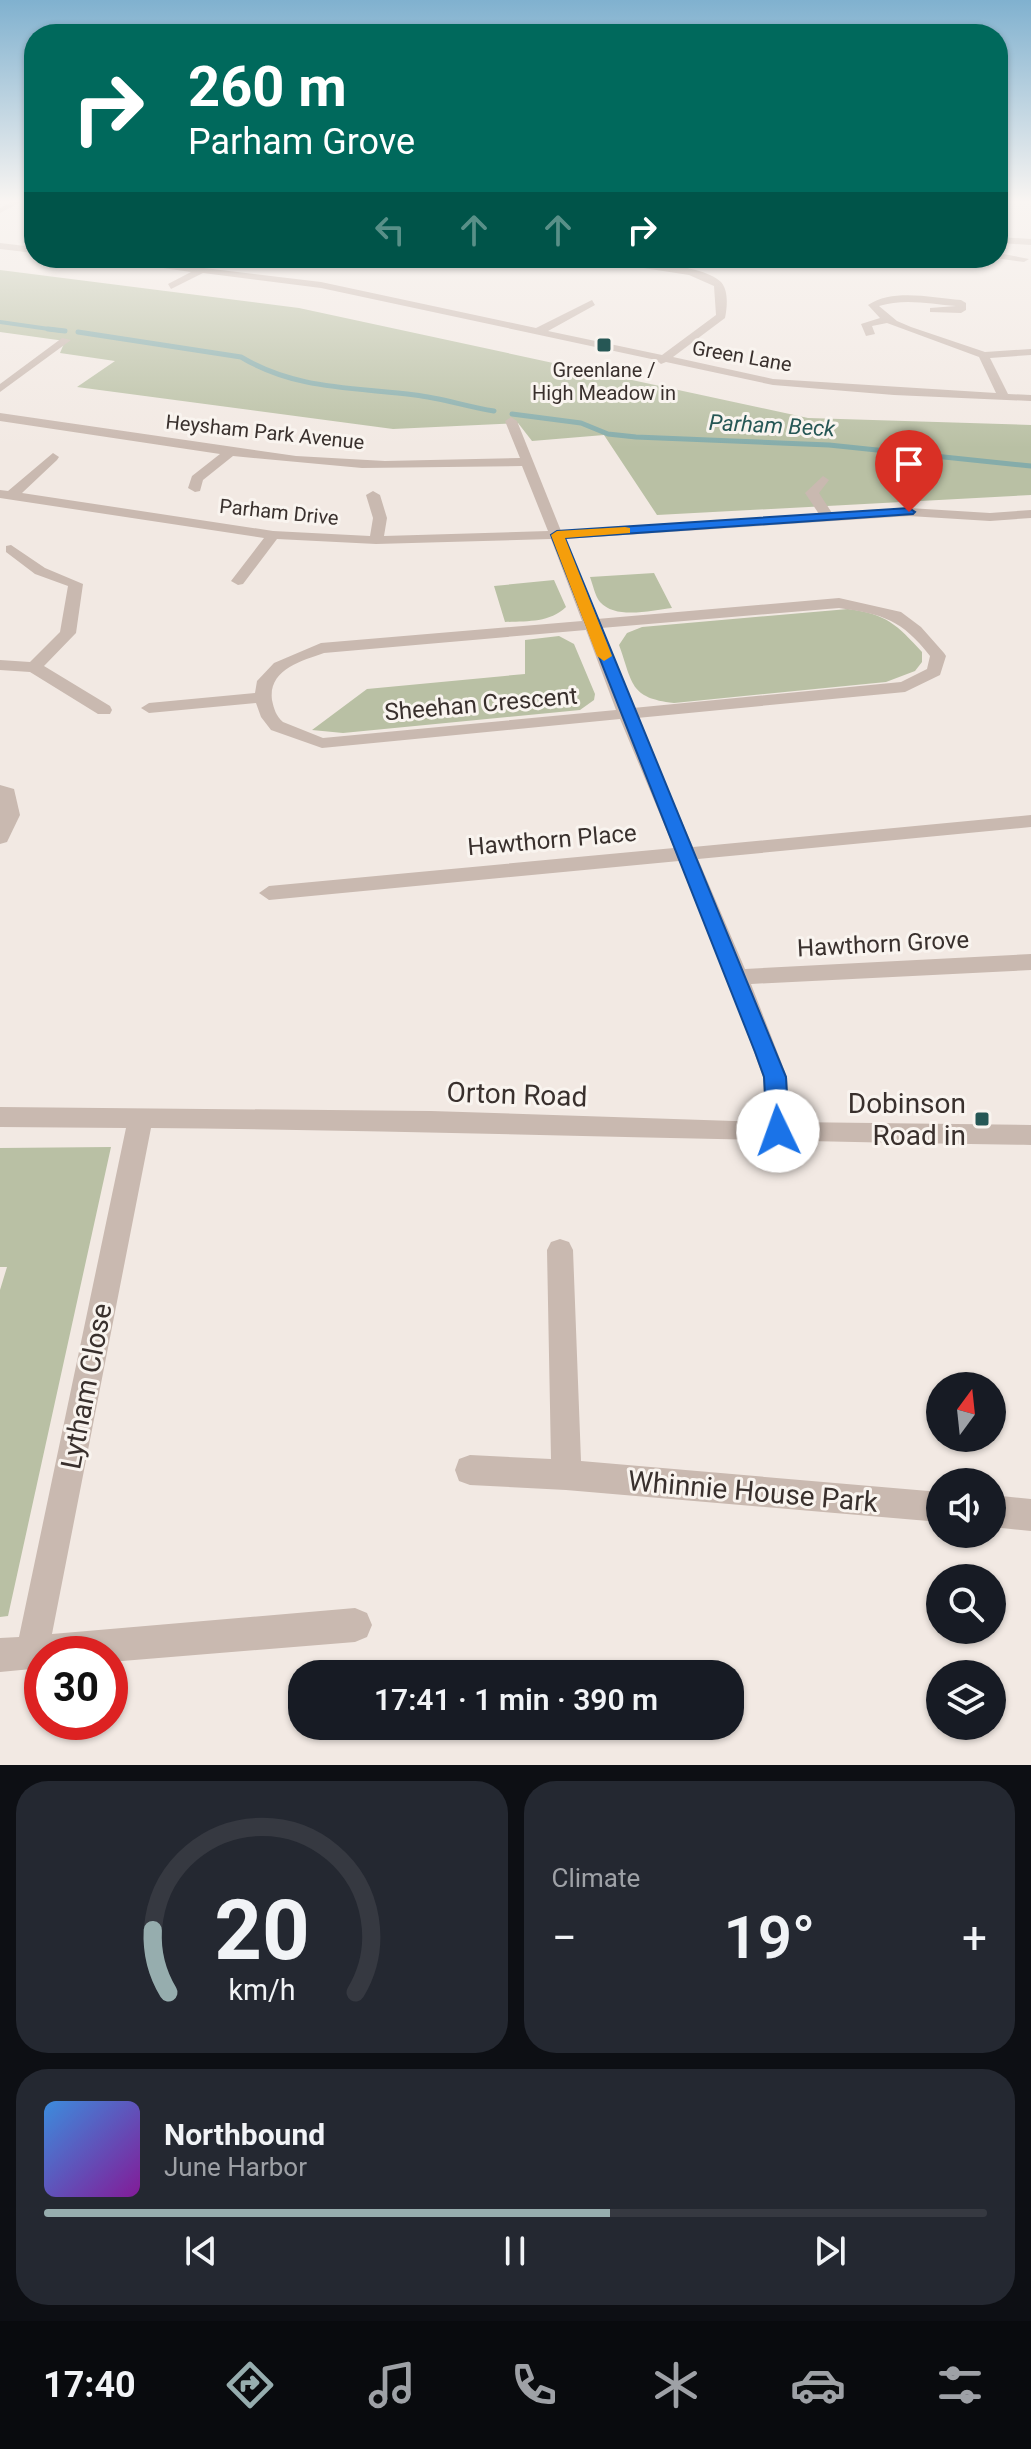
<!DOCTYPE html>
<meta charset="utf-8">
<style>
:root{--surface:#171b24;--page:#242831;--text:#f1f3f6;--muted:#9ea1a6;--line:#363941;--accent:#96adae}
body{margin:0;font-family:Roboto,sans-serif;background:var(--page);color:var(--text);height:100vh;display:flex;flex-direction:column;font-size:30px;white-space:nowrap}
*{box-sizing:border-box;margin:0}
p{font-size:26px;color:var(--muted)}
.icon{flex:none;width:44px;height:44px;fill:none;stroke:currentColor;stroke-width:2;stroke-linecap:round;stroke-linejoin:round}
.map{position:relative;height:1765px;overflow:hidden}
.sheet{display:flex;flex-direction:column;gap:16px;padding:16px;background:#0d0f14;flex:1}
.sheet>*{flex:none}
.top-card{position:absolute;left:24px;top:24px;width:984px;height:244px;border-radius:32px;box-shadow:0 2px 6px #0004;background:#00695c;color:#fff;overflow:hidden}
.needle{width:52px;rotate:15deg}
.fabs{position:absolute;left:926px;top:1372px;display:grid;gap:16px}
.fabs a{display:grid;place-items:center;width:80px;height:80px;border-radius:50%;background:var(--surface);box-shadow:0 2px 6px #0004;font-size:40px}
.speed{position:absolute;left:24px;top:1636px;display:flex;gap:16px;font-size:40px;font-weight:700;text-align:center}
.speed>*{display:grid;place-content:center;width:104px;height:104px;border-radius:50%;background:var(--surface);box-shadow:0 2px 6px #0004;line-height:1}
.speed .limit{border:12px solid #d22;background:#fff;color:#111}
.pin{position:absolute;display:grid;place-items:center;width:68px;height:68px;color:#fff;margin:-82px -34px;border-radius:50% 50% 50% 0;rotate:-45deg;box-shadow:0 0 8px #0007}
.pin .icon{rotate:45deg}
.me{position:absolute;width:88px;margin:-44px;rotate:357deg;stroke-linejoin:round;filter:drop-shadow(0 0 6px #0008)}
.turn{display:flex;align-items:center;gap:28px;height:168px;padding:0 32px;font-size:36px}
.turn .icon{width:104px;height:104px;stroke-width:2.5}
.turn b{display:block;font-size:56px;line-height:68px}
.lanes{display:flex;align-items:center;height:76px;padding:0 32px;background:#0003;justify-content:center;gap:40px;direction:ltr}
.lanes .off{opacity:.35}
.big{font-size:60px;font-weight:600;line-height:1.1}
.sheet .tile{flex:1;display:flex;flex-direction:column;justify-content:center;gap:12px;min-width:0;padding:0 28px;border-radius:32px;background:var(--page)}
.sheet .dial{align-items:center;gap:0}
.dial svg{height:208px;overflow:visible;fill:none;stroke:var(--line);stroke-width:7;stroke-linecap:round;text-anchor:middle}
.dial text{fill:var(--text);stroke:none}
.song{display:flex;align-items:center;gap:24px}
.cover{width:96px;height:96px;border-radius:12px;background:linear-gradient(135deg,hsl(210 70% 55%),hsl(290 70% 35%))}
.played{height:8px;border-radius:4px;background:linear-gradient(90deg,var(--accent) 60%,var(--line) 60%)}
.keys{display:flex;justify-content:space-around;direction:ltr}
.heat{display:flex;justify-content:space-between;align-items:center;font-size:44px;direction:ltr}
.sheet .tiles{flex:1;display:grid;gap:16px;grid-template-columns:1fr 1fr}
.tile:last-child{grid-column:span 2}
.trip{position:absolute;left:288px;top:1660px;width:456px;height:80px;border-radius:32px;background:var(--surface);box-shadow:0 2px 6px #0004;font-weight:600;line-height:80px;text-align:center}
.menu{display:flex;height:128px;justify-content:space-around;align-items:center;background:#090b0e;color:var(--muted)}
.menu .icon{width:56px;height:56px}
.menu .active{color:var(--accent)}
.menu b{font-size:36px;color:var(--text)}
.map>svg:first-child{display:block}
.green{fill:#b9c0a4}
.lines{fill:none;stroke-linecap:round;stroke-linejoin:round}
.stream-far1{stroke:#85acaa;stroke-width:4}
.stream{stroke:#85acaa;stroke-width:5}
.minor{fill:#c9b9b0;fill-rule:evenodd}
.route{fill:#1a73e8;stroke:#114b97;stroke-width:2}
.slow{fill:#f59e0b}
.poi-dot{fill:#265755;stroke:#f9f4ef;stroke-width:3}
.labels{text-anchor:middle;stroke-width:6;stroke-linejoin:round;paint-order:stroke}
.far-street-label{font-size:20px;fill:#39302d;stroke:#f9f4ef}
.far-poi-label{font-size:20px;fill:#39302d;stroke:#f9f4ef}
.far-water-label{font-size:22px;font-style:italic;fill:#265755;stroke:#f9f4ef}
.street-label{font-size:24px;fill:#39302d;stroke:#f9f4ef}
.near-street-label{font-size:28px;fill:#39302d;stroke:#f9f4ef}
.near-poi-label{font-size:28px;fill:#39302d;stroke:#f9f4ef;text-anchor:end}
</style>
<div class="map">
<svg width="1031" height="1765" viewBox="0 0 1031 1765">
<rect width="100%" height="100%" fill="#f2e9e3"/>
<g class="green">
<path d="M 0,270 L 299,308 L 808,418 L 1031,425 L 1031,495 L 657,515 L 604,435 L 532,441 L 518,423 L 393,429 L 77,387 L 115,361 L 60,353 L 65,341 L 0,332 Z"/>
<path d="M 654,573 L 672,608 C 652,610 616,620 600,602 C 595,596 593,585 590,577 Z"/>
<path d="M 554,580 L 566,607 C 549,623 527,621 505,622 L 494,586 Z"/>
<path d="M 848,609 C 887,614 897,625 922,652 L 922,662 L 915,671 L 886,682 L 674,703 C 629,698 633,683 619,645 L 627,633 L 642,627 Z"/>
<path d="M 559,636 L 574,644 L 595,694 L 594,700 L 580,710 L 343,733 L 312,730 L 367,689 L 525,674 L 525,640 Z"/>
<path d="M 111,1147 L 8,1616 L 0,1617 L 0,1290 L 7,1267 L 0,1267 L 0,1148 Z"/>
</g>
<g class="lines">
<path class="stream-far1" d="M 0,322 L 63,331"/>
<g class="stream">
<path d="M 48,329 L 65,331"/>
<path d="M 78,332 L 241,357 C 296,390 353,387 415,395 C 442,398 467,407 494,411"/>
<path d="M 512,414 L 581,423 L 608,434 L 636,437 L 829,445 L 1031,466"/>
</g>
<g class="minor">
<path d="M 13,201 L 23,201 L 0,213 L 0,208 Z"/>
<path d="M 998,237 L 1031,239 L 1031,245 L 998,243 Z"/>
<path d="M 0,243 L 34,247 L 34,253 L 0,249 Z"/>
<path d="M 998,253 L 1029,259 L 1024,262 L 995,258 L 998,258 Z"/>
<path d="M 94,258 L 121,258 L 321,282 L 536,328 L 592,300 L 595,305 L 548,331 L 662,355 L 716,315 L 714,286 L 689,275 L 579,258 C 608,258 702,262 721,282 C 729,291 727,308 725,318 L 673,357 L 773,379 L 996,393 L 979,357 L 887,323 L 872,326 L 875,334 L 866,336 L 861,324 L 880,318 L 868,305 C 894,288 932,298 961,300 L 966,303 L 966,310 L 961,313 L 930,312 L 930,308 L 956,306 C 931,304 904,298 879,306 L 897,321 L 911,327 L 985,352 L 1031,349 L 1031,355 L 990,358 L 1008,394 L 1031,395 L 1031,401 L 894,395 L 773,385 L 666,362 L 661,364 L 656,360 L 321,288 L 203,273 L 171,289 L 168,284 L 191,272 Z"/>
<path d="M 62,338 L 71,340 L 0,392 L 0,384 Z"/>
<path d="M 0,413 L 296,456 L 385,461 L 520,458 L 505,421 L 511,417 L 517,421 L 561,531 L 819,514 L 805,493 L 823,476 L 829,480 L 819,493 L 832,513 L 909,508 L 990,513 L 1031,510 L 1031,518 L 990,521 L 909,516 L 564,539 L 597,619 L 839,598 L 901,612 L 921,627 L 944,653 L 946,656 L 940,675 L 905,692 L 637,718 L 693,847 L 1031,815 L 1031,827 L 698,859 L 745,969 L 1031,954 L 1031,970 L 751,984 L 787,1077 L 790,1122 L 1031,1125 L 1031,1145 C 737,1141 444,1131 151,1128 L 52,1634 L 355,1608 L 367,1613 L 372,1625 L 367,1637 L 355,1642 L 110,1662 L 110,1654 L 42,1654 L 42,1668 L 0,1672 L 0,1638 L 19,1637 L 126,1128 L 0,1127 L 0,1107 L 431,1111 L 765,1122 L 763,1077 L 727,977 L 679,861 L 269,900 L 259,893 L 269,886 L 674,848 L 620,719 L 322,748 L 271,730 L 261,717 L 256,703 L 149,713 L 141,708 L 149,703 L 255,693 L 257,681 L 274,663 L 321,643 L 582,621 L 551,539 L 376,544 L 277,539 L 243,584 L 238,585 L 231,581 L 264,538 L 0,498 L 0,490 L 8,491 L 53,453 L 59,457 L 57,460 L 22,493 L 273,531 L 370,536 L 373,518 L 366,495 L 373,491 L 380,495 L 387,518 L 384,536 L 548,531 L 522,466 L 362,468 L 233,456 L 203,480 L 200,491 L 195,492 L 188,488 L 192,476 L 220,454 L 0,421 ZM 839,608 C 883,614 902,620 930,656 L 927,669 L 901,682 L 633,708 L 601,628 ZM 586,630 L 616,710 L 323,738 L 283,722 C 276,716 274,709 272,700 C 268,670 301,661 324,653 Z"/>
<path d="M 11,545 L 45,568 L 83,584 L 76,633 L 44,666 L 110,706 L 112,710 L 110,714 L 98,714 L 30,672 L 0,670 L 0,660 L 30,662 L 60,632 L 68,586 L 35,574 L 6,552 L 6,546 Z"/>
<path d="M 0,785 L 14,789 L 20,815 L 7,842 L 0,844 Z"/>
<path d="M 560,1239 L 569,1242 L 573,1250 L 581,1461 L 940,1492 L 940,1522 L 566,1490 L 470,1485 L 459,1481 L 455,1470 L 459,1459 L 470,1455 L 551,1459 L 547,1250 L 551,1242 Z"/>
<path d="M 992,1495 L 1031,1499 L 1031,1531 L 992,1527 Z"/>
</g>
</g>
<linearGradient id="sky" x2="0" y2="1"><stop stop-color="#80b1cf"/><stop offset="0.45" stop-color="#f9f5f2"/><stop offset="1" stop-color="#f9f5f2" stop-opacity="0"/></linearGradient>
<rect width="1031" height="448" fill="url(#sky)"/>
<path class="route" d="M 909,508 L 915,512 L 913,514 L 565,538 L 786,1077 L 789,1131 L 786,1137 L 778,1140 L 770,1137 L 767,1131 L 764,1077 L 755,1052 L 551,535 L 557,531 Z"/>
<path class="slow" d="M 625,527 L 630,528 L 630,533 L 565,538 L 612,656 L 604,661 L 597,656 L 551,535 L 557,531 Z"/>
<g class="poi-dot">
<rect x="596" y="337" width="16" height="16" rx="4"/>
<rect x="974" y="1111" width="16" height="16" rx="4"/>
</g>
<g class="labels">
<g class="far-street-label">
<text transform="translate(742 356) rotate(10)" y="7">Green Lane</text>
<text transform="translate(265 432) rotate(6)" y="7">Heysham Park Avenue</text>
<text transform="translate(279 512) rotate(6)" y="7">Parham Drive</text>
</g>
<g class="far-poi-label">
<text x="604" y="377">Greenlane /<tspan x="604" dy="23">High Meadow in</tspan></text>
</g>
<g class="far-water-label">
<text transform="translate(772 425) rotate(3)" y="8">Parham Beck</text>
</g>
<g class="street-label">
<text transform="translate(481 704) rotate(-5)" y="8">Sheehan Crescent</text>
<text transform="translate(552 840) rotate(-5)" y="8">Hawthorn Place</text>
<text transform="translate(883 944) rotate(-3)" y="8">Hawthorn Grove</text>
</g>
<g class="near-street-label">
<text transform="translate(517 1094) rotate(2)" y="10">Orton Road</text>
<text transform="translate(86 1386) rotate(-79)" y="10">Lytham Close</text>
<text transform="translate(753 1491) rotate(5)" y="10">Whinnie House Park</text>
</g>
<g class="near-poi-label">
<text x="966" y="1113">Dobinson<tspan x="966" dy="32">Road in</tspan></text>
</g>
</g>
</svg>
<div class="fabs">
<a><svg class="needle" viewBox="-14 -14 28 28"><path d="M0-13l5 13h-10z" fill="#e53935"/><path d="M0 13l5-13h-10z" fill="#9ea1a6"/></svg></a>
<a><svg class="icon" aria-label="sound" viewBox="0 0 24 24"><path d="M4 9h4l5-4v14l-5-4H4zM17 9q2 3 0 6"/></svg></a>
<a><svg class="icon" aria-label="search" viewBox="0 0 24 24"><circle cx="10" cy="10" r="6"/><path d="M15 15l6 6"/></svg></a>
<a><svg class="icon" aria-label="layers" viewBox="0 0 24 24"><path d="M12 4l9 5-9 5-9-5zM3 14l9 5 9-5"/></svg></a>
</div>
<div class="speed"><div class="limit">30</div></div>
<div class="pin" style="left:909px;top:512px;background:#d93025"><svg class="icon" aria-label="arrive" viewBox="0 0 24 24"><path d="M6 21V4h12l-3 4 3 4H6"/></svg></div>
<svg class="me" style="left:778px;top:1131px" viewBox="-20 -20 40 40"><circle r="19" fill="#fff"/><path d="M0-13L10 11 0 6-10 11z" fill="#1a73e8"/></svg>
<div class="trip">17:41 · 1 min · 390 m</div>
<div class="top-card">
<div class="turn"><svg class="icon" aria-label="right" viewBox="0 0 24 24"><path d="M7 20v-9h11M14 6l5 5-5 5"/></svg><div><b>260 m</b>Parham Grove</div></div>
<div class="lanes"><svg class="icon off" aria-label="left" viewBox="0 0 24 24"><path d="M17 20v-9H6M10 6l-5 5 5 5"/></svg><svg class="icon off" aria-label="ahead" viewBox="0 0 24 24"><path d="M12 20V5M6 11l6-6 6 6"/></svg><svg class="icon off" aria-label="ahead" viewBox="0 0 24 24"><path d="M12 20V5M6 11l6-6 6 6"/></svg><svg class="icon" aria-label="right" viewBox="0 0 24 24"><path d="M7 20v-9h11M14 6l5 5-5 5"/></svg></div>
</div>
</div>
<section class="sheet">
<div class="tiles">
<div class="tile dial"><svg viewBox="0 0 100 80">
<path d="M14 69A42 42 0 1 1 86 69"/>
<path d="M14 69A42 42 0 0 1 8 45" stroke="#96adae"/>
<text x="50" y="56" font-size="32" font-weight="700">20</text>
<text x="50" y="72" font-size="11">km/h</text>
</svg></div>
<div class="tile"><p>Climate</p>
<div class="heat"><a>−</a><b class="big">19°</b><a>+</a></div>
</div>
<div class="tile">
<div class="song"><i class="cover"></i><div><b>Northbound</b><p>June Harbor</p></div></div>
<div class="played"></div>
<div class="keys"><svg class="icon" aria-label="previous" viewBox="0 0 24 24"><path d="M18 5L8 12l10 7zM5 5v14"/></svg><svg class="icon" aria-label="pause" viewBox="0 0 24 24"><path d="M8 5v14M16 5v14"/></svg><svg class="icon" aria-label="next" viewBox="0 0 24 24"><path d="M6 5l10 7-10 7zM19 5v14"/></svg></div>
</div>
</div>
</section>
<nav class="menu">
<b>17:40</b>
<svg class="icon active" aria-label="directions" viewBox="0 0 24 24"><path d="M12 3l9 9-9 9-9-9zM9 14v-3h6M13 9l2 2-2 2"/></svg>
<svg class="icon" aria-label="music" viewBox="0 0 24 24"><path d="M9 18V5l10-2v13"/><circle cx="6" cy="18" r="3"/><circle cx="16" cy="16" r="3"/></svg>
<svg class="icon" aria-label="phone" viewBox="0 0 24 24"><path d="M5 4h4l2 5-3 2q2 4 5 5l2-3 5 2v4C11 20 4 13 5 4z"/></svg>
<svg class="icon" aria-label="climate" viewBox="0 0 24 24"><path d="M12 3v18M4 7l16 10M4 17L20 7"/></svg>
<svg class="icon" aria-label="car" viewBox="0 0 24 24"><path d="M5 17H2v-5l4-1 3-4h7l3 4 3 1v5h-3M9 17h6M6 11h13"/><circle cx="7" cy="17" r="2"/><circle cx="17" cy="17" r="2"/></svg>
<svg class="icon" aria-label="filters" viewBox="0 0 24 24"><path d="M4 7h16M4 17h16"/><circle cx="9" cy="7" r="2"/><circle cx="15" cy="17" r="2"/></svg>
</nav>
